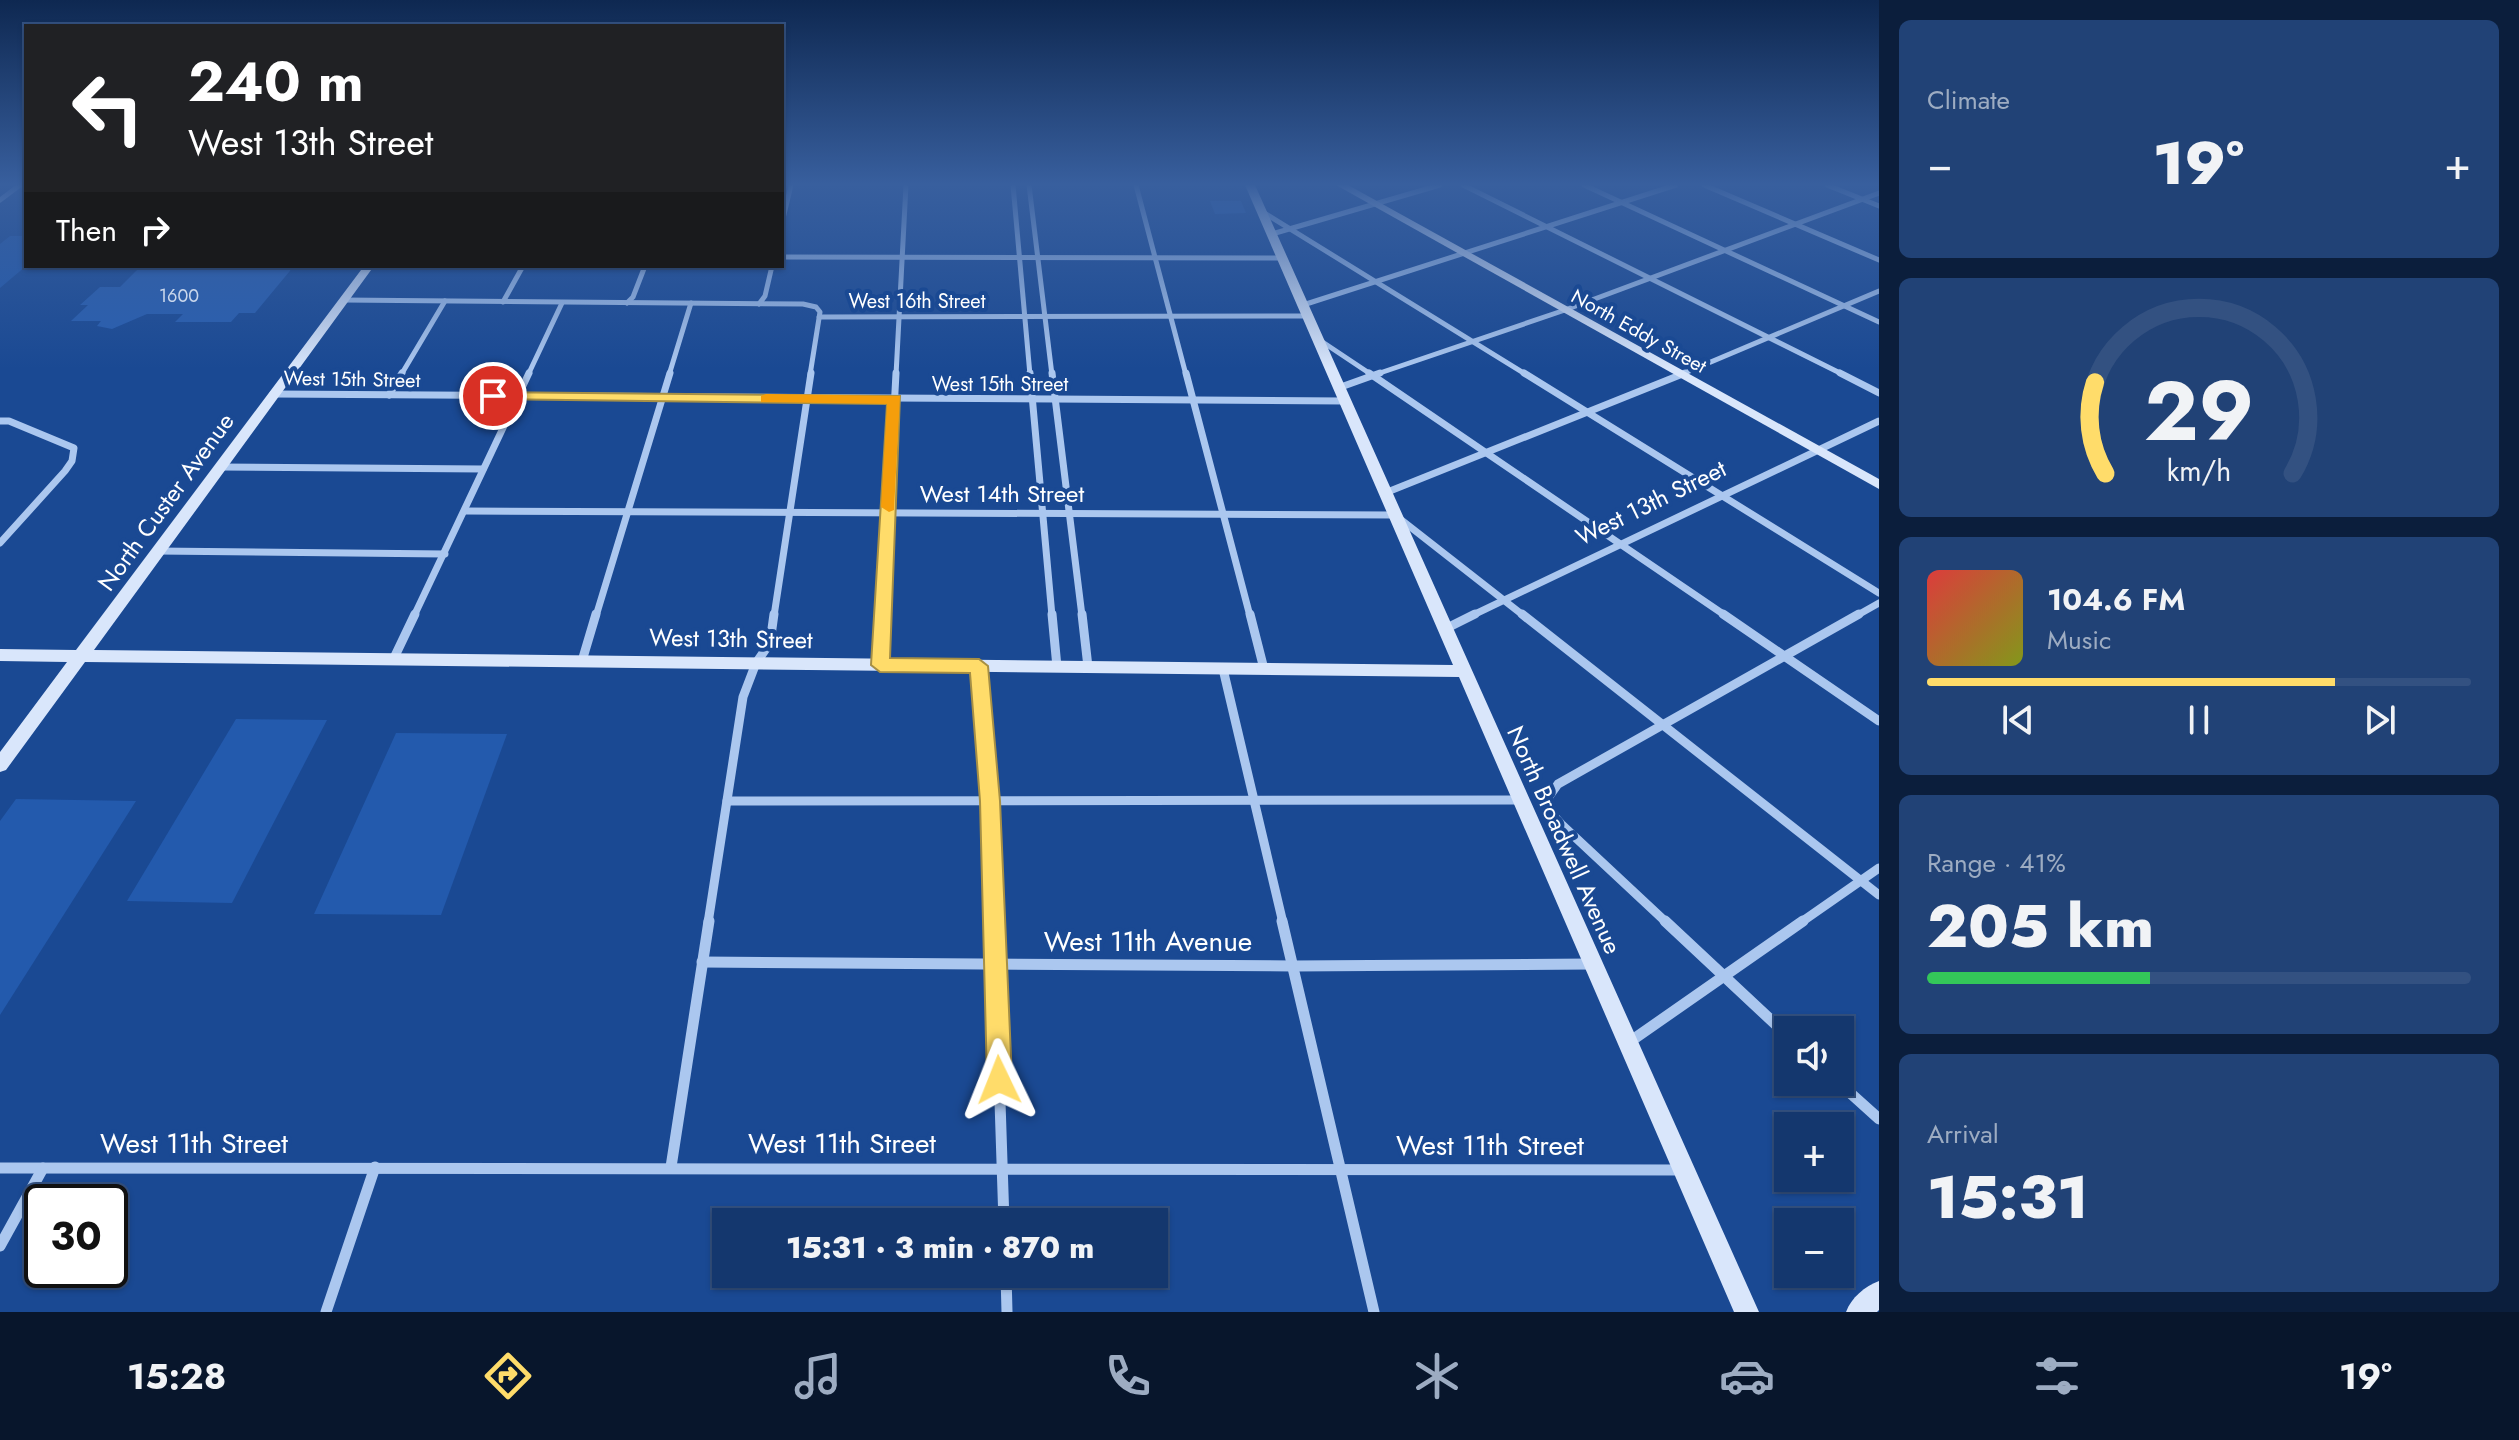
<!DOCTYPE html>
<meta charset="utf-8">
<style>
:root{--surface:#14376e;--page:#214276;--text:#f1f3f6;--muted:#9dacc2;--line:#335181;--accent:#ffdc6a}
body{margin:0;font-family:Jost,sans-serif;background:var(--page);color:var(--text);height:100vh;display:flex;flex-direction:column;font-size:30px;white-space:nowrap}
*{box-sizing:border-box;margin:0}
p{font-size:26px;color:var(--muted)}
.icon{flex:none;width:44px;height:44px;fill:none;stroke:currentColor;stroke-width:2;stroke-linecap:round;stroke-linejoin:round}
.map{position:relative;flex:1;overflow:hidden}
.details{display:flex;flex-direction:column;gap:20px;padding:20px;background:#0b1e3c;width:640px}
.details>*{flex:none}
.top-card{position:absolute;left:24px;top:24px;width:760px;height:244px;border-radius:0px;box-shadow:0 2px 6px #0004,0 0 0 2px var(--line);background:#202124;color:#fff;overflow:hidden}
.fabs{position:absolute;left:1774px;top:1016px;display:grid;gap:16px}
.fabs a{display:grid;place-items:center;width:80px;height:80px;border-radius:0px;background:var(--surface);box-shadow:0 2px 6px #0004,0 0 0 2px var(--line);font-size:40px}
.speed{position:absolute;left:24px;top:1184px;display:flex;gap:16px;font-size:40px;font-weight:700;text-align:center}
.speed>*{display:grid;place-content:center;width:104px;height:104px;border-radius:50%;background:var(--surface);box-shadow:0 2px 6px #0004,0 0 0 2px var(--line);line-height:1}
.speed .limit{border:4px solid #111;border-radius:12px;background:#fff;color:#111}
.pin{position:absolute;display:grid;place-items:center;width:68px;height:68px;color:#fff;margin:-34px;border:4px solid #fff;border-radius:50%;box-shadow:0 2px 8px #0007}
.me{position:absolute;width:88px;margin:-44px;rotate:358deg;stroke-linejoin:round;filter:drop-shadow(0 0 6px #0008)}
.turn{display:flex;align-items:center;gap:28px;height:168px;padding:0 32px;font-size:36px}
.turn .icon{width:104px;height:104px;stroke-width:2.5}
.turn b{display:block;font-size:56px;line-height:68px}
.then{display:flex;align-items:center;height:76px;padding:0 32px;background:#0003;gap:16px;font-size:30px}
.big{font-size:60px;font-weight:800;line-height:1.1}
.details .widget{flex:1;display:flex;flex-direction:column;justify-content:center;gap:12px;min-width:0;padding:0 28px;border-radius:12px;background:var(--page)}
.details .dial{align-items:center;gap:0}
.dial svg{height:208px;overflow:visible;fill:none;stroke:var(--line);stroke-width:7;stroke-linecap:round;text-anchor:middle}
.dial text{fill:var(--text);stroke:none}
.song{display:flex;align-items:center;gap:24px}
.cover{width:96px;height:96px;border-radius:12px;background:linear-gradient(135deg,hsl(0 70% 55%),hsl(70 70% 35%))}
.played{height:8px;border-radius:4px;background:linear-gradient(90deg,var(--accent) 75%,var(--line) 75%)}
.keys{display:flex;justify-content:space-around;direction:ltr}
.heat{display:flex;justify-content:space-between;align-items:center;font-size:44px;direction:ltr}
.charge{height:12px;border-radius:6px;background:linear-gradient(90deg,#34c759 41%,var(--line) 0)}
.trip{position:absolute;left:712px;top:1208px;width:456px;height:80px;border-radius:0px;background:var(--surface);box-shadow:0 2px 6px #0004,0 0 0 2px var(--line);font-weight:800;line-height:80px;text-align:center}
.dock{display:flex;height:128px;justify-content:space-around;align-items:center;background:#08162c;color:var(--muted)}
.dock .icon{width:56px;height:56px}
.dock .on{color:var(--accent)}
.dock b{font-size:36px;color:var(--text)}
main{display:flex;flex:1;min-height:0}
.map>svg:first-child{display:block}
.green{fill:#235aad}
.building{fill:#295fb1}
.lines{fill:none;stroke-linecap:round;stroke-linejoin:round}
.street-far3{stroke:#abc7ef;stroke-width:5}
.street-far2{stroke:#abc7ef;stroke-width:7}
.street-far1{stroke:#abc7ef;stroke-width:9}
.street{stroke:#abc7ef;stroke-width:11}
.secondary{fill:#d9e6fb;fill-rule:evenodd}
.route{fill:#ffdc6a;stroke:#a68f45;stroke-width:2}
.slow{fill:#f59e0b}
.labels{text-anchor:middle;stroke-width:8;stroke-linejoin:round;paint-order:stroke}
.far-number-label{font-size:18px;fill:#cad7ec}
.far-street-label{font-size:20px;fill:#fff;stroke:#1a4993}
.street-label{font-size:24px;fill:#fff;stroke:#1a4993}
.near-street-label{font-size:28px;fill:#fff;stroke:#1a4993}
</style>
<main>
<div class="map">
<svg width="1879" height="1312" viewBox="0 0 1879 1312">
<rect width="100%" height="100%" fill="#1a4993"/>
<g class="green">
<path d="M 10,236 L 26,236 L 26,266 L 0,288 L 0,244 Z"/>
<path d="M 236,719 L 327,720 L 232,903 L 127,901 Z"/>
<path d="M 396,733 L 507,734 L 441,915 L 314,914 Z"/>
<path d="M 16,799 L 136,801 L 0,1015 L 0,821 Z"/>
</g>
<g class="building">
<path d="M 1210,201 L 1241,201 L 1246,213 L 1215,214 Z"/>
<path d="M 141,266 L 234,266 L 231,269 L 294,266 L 255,313 L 239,313 L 231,322 L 175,322 L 183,314 L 147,314 L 112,329 L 97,326 L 101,321 L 71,321 L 88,305 L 80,305 L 100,287 L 120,287 Z"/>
</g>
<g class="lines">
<g class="street-far3">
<path d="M 1013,185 L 1030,375"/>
<path d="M 1029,185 L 1052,375"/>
<path d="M 1136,185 L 1186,375"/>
<path d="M 1463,185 L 1844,375"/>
<path d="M 1584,185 L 1879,322"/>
<path d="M 1704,185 L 1879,260"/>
<path d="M 1827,185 L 1879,206"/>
<path d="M 0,200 L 20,185"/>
<path d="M 1261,211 L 1527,375"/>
<path d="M 782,223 L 791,185"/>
<path d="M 1272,234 L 1440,185"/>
<path d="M 782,257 L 1283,258"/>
<path d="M 344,300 L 803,304 L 816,307 L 820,312 L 810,375"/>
<path d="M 503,302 L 523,266"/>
<path d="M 627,303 L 633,297 L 645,266"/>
<path d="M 759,304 L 765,296 L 772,266"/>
<path d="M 1303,305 L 1676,185"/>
<path d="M 819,317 L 1307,316"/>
<path d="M 1318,339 L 1372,375"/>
<path d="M 401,375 L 445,301"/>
<path d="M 528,375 L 562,303"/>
<path d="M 669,375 L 691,303"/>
<path d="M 896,375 L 906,185"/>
<path d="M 1374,375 L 1565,310 L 1879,193"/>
<path d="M 1680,375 L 1879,291"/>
</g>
<g class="street-far2">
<path d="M 1030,373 L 1052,616"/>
<path d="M 1052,373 L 1082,616"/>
<path d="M 1186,373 L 1250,616"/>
<path d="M 1369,373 L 1726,616"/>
<path d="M 1524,373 L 1879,593"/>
<path d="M 1840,373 L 1879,393"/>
<path d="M 1338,388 L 1380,373"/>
<path d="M 273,394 L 1344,401"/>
<path d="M 389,395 L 402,373"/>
<path d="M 0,421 L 9,421 L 74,448 L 72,461 L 65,471 L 0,543"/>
<path d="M 219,467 L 483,469"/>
<path d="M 1385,493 L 1685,373"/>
<path d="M 465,511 L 1395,515 L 1524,616"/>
<path d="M 157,551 L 445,554"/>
<path d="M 414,616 L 529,373"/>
<path d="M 596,616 L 670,373"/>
<path d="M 774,616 L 811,373"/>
<path d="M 883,616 L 896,373"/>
<path d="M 1471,616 L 1879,421"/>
<path d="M 1856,616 L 1879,603"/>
</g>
<g class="street-far1">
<path d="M 1052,614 L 1057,667"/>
<path d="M 1082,614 L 1088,667"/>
<path d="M 1250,614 L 1264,669"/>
<path d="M 1522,614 L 1879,895"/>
<path d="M 1723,614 L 1879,721"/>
<path d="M 1445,629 L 1475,614"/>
<path d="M 394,658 L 415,614"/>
<path d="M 582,661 L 596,614"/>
<path d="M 880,665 L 883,614"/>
<path d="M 979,666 L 990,801 L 994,923"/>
<path d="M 1223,669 L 1283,923"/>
<path d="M 727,801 L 1520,800"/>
<path d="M 708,923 L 743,697 L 756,663 L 770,643 L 774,614"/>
<path d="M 1667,923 L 1561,824 L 1553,815 L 1548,798 L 1558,784 L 1859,614"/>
<path d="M 1800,923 L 1879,868"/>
</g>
<g class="street">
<path d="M 994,921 L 1004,1222"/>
<path d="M 1282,921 L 1374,1312"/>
<path d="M 1665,921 L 1788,1036"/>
<path d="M 702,962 L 1293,966 L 1592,964"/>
<path d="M 1628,1043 L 1803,921"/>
<path d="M 1838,1082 L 1879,1119"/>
<path d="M 671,1167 L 709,921"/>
<path d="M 0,1168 L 1683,1170"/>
<path d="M 0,1246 L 43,1168"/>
<path d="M 1006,1274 L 1007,1312"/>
<path d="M 326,1312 L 375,1167"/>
</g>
<g class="secondary">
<path d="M 1245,185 L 1255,185 L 1759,1312 L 1734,1312 L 1459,677 L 85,662 L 6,770 L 0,772 L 0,752 L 67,662 L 0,661 L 0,649 L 76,650 L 364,266 L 374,266 L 94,650 L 1453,665 Z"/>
<path d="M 1336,185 L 1348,185 L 1879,479 L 1879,489 Z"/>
<path d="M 1879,1281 L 1879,1310 L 1877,1312 L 1846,1312 C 1851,1298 1865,1286 1879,1281 Z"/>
</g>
</g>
<linearGradient id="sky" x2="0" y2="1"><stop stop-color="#0e2851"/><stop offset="0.5" stop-color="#385f9e"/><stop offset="1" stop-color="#385f9e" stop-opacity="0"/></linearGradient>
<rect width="1879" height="369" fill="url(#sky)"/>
<path class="route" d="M 493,392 L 900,396 L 890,658 L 979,659 L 988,666 L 1000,801 L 1012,1080 L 1008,1089 L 999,1093 L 991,1089 L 987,1080 L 980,801 L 970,673 L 880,672 L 871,665 L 887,404 L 488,399 L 486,396 Z"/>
<path class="slow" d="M 766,394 L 900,396 L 894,510 L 889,512 L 881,507 L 887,404 L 761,402 L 761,396 Z"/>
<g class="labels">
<g class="far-number-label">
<text x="179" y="302">1600</text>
</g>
<g class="far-street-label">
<text x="917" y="308">West 16th Street</text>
<text transform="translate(1639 331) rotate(29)" y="7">North Eddy Street</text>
<text transform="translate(352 379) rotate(1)" y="7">West 15th Street</text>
<text x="1000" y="391">West 15th Street</text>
</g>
<g class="street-label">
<text x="1002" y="502">West 14th Street</text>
<text transform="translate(166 502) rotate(-54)" y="8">North Custer Avenue</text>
<text transform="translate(1651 503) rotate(-26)" y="8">West 13th Street</text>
<text transform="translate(731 639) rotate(1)" y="8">West 13th Street</text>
<text transform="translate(1564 840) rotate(66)" y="8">North Broadwell Avenue</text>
</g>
<g class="near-street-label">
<text x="1148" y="951">West 11th Avenue</text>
<text x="194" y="1153">West 11th Street</text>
<text x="842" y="1153">West 11th Street</text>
<text x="1490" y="1155">West 11th Street</text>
</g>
</g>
</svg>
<div class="fabs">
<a><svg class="icon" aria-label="sound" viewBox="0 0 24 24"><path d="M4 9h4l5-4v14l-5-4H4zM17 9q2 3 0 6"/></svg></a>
<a>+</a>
<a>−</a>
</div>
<div class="speed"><div class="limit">30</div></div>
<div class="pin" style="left:493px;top:396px;background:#d93025"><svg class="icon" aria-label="arrive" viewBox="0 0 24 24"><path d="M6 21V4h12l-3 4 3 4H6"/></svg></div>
<svg class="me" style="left:999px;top:1080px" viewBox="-20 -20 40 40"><path d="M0-17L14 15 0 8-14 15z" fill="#ffdc6a" stroke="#fff" stroke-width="4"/></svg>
<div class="trip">15:31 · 3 min · 870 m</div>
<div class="top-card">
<div class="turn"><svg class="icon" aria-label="left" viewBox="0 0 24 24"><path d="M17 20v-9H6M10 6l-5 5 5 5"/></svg><div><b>240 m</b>West 13th Street</div></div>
<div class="then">Then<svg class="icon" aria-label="right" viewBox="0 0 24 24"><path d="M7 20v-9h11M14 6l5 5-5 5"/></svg></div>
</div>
</div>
<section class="details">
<div class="widget"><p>Climate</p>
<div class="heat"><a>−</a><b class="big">19°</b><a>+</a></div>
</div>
<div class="widget dial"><svg viewBox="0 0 100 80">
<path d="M14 69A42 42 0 1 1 86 69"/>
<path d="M14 69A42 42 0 0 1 10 34" stroke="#ffdc6a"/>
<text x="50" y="56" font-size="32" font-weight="700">29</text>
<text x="50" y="72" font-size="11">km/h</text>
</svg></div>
<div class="widget">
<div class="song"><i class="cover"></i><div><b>104.6 FM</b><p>Music</p></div></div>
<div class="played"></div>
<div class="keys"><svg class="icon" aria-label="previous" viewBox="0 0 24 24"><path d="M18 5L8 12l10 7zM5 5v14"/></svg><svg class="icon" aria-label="pause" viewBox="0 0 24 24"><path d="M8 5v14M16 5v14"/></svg><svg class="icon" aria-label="next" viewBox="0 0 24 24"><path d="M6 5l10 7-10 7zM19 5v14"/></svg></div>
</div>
<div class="widget"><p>Range · 41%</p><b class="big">205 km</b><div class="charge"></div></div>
<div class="widget"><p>Arrival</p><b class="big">15:31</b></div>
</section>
</main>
<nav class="dock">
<b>15:28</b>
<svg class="icon on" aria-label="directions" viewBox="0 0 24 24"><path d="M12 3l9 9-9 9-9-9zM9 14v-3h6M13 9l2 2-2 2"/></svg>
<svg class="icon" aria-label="music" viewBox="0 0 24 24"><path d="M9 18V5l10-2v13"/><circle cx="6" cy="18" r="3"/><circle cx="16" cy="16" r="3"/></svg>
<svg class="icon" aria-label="phone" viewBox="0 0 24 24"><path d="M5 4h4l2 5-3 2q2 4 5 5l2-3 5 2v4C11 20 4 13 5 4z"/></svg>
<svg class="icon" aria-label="climate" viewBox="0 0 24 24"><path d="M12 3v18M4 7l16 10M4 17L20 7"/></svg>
<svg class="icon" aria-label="car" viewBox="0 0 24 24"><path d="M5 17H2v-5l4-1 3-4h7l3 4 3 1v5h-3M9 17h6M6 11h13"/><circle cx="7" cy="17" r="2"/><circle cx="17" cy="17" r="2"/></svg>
<svg class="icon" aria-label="filters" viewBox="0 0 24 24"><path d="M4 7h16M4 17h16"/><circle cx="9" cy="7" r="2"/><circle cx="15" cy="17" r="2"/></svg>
<b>19°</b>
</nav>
